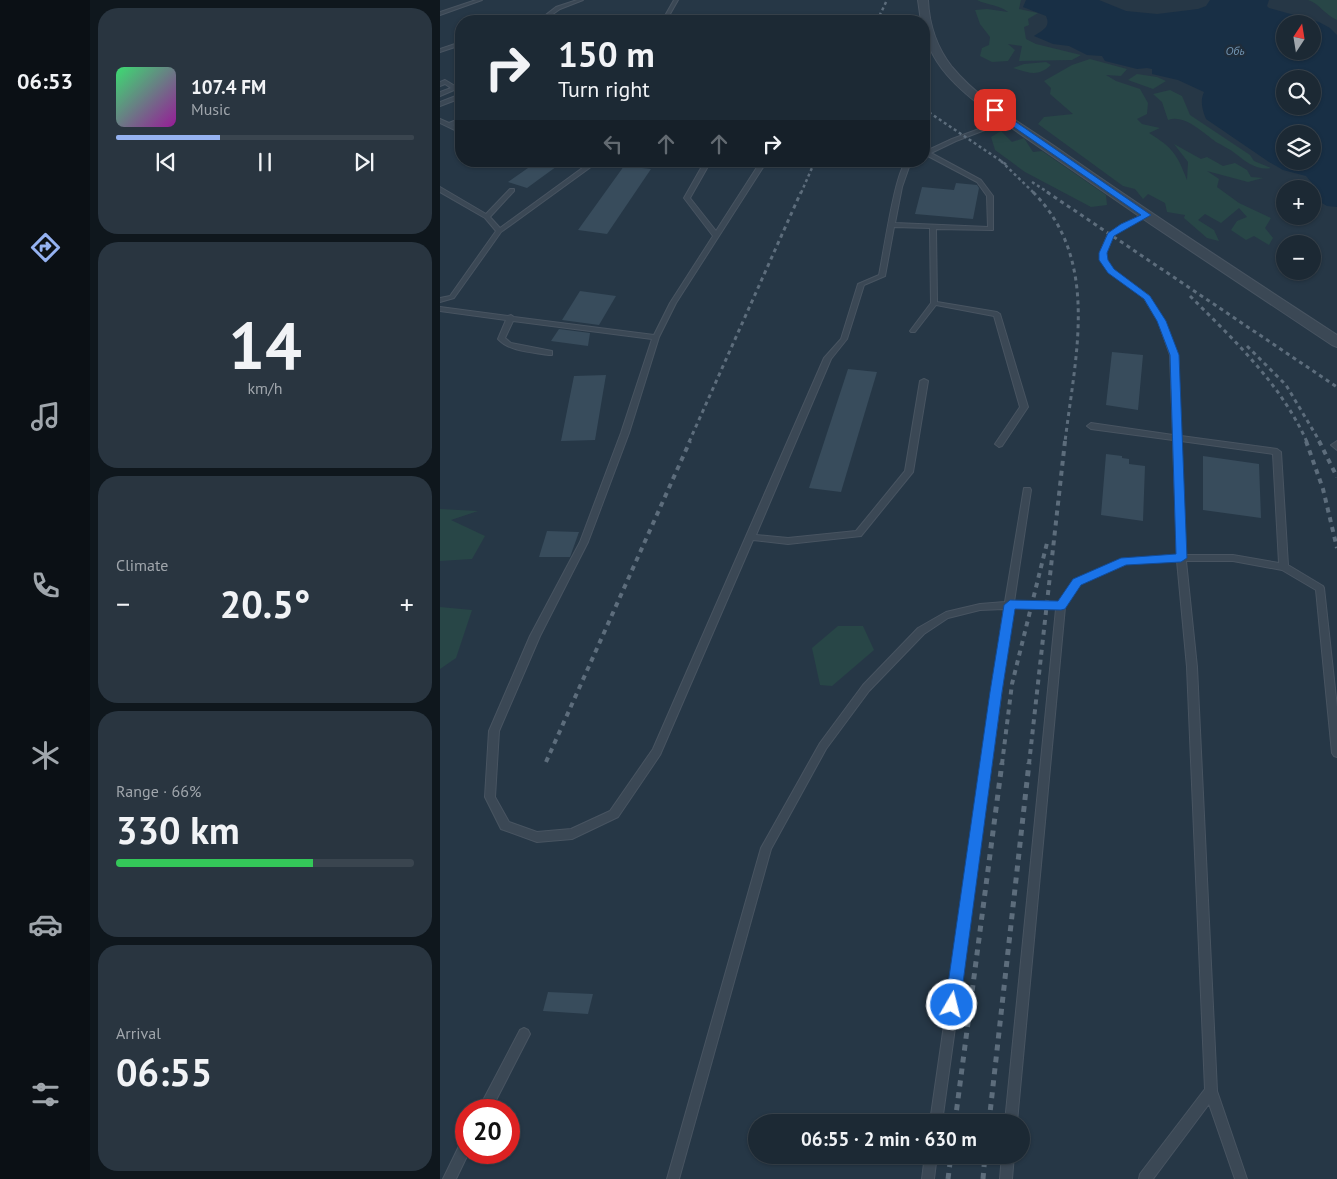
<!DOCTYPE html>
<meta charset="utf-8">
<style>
:root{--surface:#1c2934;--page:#293540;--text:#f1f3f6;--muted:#a0a6ac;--line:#3a454f;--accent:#95b2f1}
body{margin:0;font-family:"PT Sans",sans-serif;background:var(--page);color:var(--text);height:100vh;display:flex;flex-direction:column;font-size:19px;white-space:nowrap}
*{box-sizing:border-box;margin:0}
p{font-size:16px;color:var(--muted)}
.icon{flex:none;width:28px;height:28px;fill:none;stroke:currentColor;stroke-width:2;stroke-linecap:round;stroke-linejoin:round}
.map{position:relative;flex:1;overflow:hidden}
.details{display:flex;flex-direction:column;gap:8px;padding:8px;background:#0f171d;width:350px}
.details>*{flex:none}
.guide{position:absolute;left:15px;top:15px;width:475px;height:152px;border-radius:20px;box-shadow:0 1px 4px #0004,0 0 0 1px var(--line);background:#1c2934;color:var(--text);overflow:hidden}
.needle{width:32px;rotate:12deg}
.buttons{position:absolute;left:836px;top:15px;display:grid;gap:10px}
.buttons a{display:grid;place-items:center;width:45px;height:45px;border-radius:50%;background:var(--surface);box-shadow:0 1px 4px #0004,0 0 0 1px var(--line);font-size:25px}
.speed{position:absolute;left:15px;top:1099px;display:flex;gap:10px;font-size:25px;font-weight:700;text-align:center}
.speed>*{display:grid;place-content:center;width:65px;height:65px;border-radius:50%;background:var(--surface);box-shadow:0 1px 4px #0004,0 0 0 1px var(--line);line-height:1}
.speed .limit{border:8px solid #d22;background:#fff;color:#111}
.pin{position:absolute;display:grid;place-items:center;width:42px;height:42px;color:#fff;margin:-21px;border-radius:10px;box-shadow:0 2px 8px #0006}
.me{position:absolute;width:55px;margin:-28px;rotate:8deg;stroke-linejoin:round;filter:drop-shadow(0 0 4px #0008)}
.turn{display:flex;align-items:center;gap:18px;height:105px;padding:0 20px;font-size:22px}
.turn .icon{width:65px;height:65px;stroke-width:2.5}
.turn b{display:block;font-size:35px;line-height:42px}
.lanes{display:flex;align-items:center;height:48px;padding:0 20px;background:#0003;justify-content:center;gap:25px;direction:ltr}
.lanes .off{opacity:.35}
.big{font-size:38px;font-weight:700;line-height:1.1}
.details .tile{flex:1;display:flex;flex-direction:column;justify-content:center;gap:8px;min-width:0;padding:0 18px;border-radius:20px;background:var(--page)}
.details .dial{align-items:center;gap:0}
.dial b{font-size:65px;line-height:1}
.song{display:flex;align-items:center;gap:15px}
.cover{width:60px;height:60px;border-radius:8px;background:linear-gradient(135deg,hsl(140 70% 55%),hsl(300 70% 35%))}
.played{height:5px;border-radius:2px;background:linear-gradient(90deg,var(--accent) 35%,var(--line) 35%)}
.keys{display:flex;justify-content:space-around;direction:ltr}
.heat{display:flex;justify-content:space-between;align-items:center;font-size:28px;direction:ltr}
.charge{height:8px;border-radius:4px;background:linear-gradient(90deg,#34c759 66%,var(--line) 0)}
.trip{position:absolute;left:308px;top:1114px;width:282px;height:50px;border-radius:25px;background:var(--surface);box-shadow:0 1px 4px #0004,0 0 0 1px var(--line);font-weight:700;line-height:50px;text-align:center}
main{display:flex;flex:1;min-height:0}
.tab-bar{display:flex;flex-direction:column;width:90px;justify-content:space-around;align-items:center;background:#0b1015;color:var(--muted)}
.tab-bar .icon{width:35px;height:35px}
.tab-bar .active{color:var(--accent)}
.tab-bar b{font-size:22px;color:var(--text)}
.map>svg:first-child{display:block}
.green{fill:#284647}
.water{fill:#182f45;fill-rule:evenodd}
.building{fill:#384c5c}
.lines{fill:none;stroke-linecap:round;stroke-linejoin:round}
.service-casing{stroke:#485461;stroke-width:2}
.minor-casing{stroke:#485461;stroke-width:2}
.service{fill:#3b4855;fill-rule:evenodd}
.minor{fill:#3b4855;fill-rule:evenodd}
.rail-far3{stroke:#5d6d7c;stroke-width:2.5;stroke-dasharray:3 3;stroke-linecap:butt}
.rail-far2{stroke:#5d6d7c;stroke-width:3;stroke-dasharray:4 4;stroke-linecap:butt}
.rail-far1{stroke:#5d6d7c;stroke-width:4;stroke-dasharray:5 5;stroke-linecap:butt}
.rail{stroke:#5d6d7c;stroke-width:5;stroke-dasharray:6 6;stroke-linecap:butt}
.route{fill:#1a73e8;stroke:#114b97}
.labels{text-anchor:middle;stroke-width:5;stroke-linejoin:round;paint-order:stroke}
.far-water-label{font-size:12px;font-style:italic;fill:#7092af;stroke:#1f2d3b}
</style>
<main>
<nav class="tab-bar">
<b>06:53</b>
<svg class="icon active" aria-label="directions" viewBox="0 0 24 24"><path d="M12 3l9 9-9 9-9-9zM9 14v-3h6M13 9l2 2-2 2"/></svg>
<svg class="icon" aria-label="music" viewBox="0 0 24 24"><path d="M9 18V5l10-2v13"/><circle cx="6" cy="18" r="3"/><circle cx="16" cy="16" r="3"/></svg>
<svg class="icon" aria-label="phone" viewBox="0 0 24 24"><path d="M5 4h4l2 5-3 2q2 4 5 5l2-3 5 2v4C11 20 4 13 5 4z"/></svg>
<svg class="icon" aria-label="climate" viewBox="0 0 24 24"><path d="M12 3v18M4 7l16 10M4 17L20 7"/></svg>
<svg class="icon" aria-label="car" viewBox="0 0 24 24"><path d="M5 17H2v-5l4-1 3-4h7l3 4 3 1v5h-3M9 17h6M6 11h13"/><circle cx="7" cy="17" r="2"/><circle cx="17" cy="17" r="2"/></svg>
<svg class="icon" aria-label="filters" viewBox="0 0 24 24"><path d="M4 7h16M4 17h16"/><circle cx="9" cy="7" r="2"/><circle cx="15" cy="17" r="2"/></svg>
</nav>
<section class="details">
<div class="tile">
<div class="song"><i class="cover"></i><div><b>107.4 FM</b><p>Music</p></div></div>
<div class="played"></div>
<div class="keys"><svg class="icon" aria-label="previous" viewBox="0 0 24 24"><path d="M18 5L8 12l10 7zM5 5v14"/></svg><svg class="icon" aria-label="pause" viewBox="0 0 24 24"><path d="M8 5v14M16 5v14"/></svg><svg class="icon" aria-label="next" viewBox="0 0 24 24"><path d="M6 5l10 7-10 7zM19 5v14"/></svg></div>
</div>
<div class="tile dial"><b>14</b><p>km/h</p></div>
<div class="tile"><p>Climate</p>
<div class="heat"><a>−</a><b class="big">20.5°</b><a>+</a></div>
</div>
<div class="tile"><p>Range · 66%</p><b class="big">330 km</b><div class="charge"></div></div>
<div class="tile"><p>Arrival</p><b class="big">06:55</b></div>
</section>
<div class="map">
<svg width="897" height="1179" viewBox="0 0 897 1179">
<rect width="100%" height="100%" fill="#263746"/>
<g class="green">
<path d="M 537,0 L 581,0 L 579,9 L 598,13 L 588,19 L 589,25 L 584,27 L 586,39 L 596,44 L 641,55 L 632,60 L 579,61 L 582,46 L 568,44 L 575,50 L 568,61 L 552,62 L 540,56 L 542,48 L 549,45 L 550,37 L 540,24 L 535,10 L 547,9 L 568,12 C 560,5 547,5 537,0 Z"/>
<path d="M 868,0 L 897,0 L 897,20 C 885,15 880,4 868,0 Z"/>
<path d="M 650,59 L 687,69 L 681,76 L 666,75 L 676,81 L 700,89 L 708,103 L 707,114 L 697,119 L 702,124 L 720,128 L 709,133 C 733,148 737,154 747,180 L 748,162 L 734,144 L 761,159 L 767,157 L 783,166 L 795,163 L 807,170 L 811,177 L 823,178 L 808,182 L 767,171 L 779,179 L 777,187 L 799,203 L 831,218 L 825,228 L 833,238 L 829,245 L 814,236 L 806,240 L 791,230 L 797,221 L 807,217 L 799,208 L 781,223 L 765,214 L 758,220 L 774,230 L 779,241 L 767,238 L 744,218 L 745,215 L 727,212 L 725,203 L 708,194 L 703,199 L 695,189 L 683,186 L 598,124 L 604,117 L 633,114 L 610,94 L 611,88 L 604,81 L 632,65 Z"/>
<path d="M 606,62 L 611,65 C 598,77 590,73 573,68 L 584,64 Z"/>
<path d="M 697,74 L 717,77 L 726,81 L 713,89 L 688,80 Z"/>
<path d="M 730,90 L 742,96 L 750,115 L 810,155 L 814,161 L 831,168 C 818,171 806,162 796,154 C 790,149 783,146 776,142 C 763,133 745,114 728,120 L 722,102 L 713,94 Z"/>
<path d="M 561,131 L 572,142 L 584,138 L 593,152 L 602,151 L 666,195 L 667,205 L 651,207 L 585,172 L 555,150 L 551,137 Z"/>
<path d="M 0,509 L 38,511 L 11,520 L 45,536 L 32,559 L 0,561 Z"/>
<path d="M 0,607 L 32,610 L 16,658 L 0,669 Z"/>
<path d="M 398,626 L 423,626 L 434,650 L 392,686 L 380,685 L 372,648 Z"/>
</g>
<path class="water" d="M 586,0 L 659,0 L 686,11 L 717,14 L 758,9 L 766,6 L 770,0 L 829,0 L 827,6 L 829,8 L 879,22 L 890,28 L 897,35 L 897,207 L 887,206 L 873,198 L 872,189 L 868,189 L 872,183 L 866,176 L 843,170 L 829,162 L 766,119 C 762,109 760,101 764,92 L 738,80 L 712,74 L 712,69 L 707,68 L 697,69 L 665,61 L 662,56 L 647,55 L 629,46 L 613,44 L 594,36 C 603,30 611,27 606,16 L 583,7 ZM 845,24 L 872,24 L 872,51 L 845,51 ZM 845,79 L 872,79 L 872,106 L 845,106 ZM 845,134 L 872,134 L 872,161 L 845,161 Z"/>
<g class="building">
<path d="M 98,161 L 124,161 L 87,188 L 68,182 Z"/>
<path d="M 184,166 L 211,169 L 167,234 L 138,230 Z"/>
<path d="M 516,183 L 537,185 L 539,188 L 533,219 L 475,214 L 482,187 L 514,190 Z"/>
<path d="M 140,291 L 176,296 L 159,325 L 122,320 Z"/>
<path d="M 119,329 L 150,333 L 148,346 L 111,341 Z"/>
<path d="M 672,352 L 703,355 L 698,410 L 666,405 Z"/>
<path d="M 408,369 L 437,372 L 401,492 L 369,488 Z"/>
<path d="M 166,375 L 155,440 L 121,441 L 134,376 Z"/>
<path d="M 666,454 L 682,456 L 682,458 L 689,459 L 689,464 L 705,466 L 703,521 L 661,515 Z"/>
<path d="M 763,456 L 819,464 L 821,518 L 763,510 Z"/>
<path d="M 107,531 L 139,532 L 130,557 L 99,557 Z"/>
<path d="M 108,992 L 153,994 L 148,1014 L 103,1011 Z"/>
</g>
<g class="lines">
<defs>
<g id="service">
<path d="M 36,0 L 42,0 L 0,15 L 0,12 Z"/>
<path d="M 137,0 L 143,0 L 120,9 L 103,21 L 98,21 L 116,7 Z"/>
<path d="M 234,0 L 238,0 L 226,21 L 222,21 Z"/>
<path d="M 21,42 L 21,45 L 0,52 L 0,49 Z"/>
<path d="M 5,80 L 15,86 L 21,83 L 21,87 L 0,96 L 0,92 L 11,88 L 5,84 L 0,86 L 0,82 Z"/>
<path d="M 21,94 L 21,98 L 0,106 L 0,102 Z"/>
<path d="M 21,118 L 21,122 L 13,125 L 21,129 L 21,133 L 0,123 L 0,119 L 9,123 Z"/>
<path d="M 566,119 L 571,120 L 516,141 L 491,153 L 541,180 L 553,196 L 553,230 L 496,229 L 497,302 L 557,312 L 560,314 L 588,407 L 562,446 L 559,447 L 555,444 L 580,407 L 554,316 L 496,305 L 475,332 L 471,332 L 470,331 L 491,303 L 490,228 L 454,227 L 445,276 L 424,285 L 407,339 L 391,359 L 316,535 L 348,538 L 416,531 L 465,471 L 480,381 L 484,379 L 488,381 L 473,472 L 421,536 L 348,544 L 313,540 L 220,755 L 178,817 L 132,839 L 97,842 L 61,829 L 45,797 L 49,731 L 90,636 L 140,542 L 181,433 L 212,339 L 73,321 L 65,338 L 71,343 L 112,351 L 112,355 L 109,355 C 92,352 70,352 58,339 L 66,320 L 0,311 L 0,307 L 68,316 L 71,315 L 74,317 L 214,335 L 230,303 L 273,236 L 244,198 L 265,161 L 271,161 L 250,198 L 276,231 L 321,161 L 327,161 L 236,303 L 219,337 L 189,433 L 148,542 L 100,636 L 59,731 L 55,797 L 69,822 L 97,832 L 131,829 L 170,811 L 213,749 L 384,358 L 401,339 L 418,284 L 439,275 C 443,256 455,174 465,164 C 468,161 471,161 476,161 L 469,167 L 462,187 L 455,223 L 548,227 L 547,196 L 537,182 L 486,155 L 484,156 L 484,152 L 512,139 Z"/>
<path d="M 46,161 L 52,161 L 48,164 L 46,163 Z"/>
<path d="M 152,161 L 159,161 L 61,232 L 14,298 L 0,302 L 0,298 L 10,296 L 56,231 L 45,218 L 0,192 L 0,187 L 46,214 L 70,189 L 74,189 L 74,191 L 50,217 L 60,228 Z"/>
<path d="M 707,213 L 710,215 L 709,216 L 685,227 L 673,236 L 666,253 L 666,259 L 673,270 L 709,296 L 724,321 L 738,355 L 741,436 L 837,449 L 841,452 L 848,565 L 883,586 L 884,588 L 897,707 L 897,757 L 894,756 L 892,753 L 876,590 L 842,570 L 793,561 L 746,561 L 757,667 L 777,1091 L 807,1179 L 795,1179 L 769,1104 L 713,1179 L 699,1179 L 700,1174 L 765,1089 L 747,667 L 737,561 L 686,564 L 640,584 L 625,607 L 577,1122 L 565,1122 L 616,609 L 590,607 L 573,608 L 502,1122 L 490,1122 L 564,609 L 540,610 L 508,618 L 484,634 L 429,691 L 386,749 L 331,849 L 239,1179 L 227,1179 L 321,848 L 380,743 L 423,685 L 478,628 L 506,612 L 540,604 L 565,602 L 584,488 L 590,488 L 591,490 L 574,602 L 590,601 L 619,602 L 634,580 L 682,559 L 737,555 L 733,440 L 651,429 L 647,426 L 651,423 L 733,435 L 730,355 L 718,321 L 704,298 L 669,272 L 660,259 L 660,253 L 668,234 L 681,225 ZM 741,441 L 833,454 L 839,563 L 793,555 L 745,555 Z"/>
<path d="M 897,441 L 897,450 L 891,445 Z"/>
<path d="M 84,1028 L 88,1030 L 90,1034 L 51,1110 L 38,1110 L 80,1030 Z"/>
<path d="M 26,1138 L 26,1152 L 29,1152 L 16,1179 L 3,1179 L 22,1140 Z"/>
<path d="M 485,1155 L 497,1155 L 494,1179 L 482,1179 Z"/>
<path d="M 562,1155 L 574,1155 L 572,1179 L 560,1179 Z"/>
</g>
<path id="minor" d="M 478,0 L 488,0 C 489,24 497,48 512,67 C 541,102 583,124 620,150 C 711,214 804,274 897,335 L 897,347 L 892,345 L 712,225 L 553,115 C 523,93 484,62 484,21 L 481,21 Z"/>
</defs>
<use href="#service" class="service-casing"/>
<use href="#minor" class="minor-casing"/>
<use href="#service" class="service"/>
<use href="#minor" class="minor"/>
<g class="rail-far3">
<path d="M 437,21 L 447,0"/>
<path d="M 484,109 L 567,165"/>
<path d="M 561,161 L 594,193"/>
<path d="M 592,182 L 609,193"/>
<path d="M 361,193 L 375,161"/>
</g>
<g class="rail-far2">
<path d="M 593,192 C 661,261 635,356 625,442"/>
<path d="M 607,192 L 897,387"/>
<path d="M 750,296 C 794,340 841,384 867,442"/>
<path d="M 807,346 L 846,385 L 880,442"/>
<path d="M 249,442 L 361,192"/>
</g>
<g class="rail-far1">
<path d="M 866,441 L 883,489 L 897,548"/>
<path d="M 879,441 L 897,477"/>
<path d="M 106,762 L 250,441"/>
<path d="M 562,764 L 572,684 L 607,543"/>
<path d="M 589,764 L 625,441"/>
</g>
<g class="rail">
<path d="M 515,1122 L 562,763"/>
<path d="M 549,1122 L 589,763"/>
<path d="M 508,1179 L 511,1155"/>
<path d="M 543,1179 L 545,1155"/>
</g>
</g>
<path class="route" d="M 552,109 L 557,109 L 711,215 L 674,236 L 667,253 L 668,260 L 674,269 L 710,296 L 726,321 L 739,355 L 747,558 L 741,562 L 686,565 L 641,585 L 625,609 L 621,610 L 575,609 L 562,692 L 520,1005 L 518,1010 L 512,1013 L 507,1010 L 505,1005 L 550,692 L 564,605 L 570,600 L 618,601 L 633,579 L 681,558 L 736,554 L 730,355 L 717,321 L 704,299 L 668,273 L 659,260 L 659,253 L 668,233 L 681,224 L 701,215 L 552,112 Z"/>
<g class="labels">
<g class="far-water-label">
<text x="795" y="55">Обь</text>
</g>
</g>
</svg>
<div class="buttons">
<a><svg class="needle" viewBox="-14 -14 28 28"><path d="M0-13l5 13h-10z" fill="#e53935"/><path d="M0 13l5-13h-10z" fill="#a0a6ac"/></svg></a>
<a><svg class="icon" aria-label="search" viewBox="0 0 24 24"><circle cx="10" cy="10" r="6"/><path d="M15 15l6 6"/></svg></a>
<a><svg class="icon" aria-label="layers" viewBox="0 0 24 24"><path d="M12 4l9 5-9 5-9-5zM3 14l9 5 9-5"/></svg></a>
<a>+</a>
<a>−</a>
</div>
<div class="speed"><div class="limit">20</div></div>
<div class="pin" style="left:555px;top:110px;background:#d93025"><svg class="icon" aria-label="arrive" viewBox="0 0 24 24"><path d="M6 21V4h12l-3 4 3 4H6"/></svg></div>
<svg class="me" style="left:512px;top:1005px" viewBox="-20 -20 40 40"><circle r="17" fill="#1a73e8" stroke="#fff" stroke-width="3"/><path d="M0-11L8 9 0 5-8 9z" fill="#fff"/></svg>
<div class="trip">06:55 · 2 min · 630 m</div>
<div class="guide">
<div class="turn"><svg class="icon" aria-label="right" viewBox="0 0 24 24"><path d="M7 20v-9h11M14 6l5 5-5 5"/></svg><div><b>150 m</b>Turn right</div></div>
<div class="lanes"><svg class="icon off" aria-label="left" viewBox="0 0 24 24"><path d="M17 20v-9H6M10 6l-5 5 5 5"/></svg><svg class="icon off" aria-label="ahead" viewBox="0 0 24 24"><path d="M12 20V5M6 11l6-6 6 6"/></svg><svg class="icon off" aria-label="ahead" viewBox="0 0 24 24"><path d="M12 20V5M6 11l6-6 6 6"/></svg><svg class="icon" aria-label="right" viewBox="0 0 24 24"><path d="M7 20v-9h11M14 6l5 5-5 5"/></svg></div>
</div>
</div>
</main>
